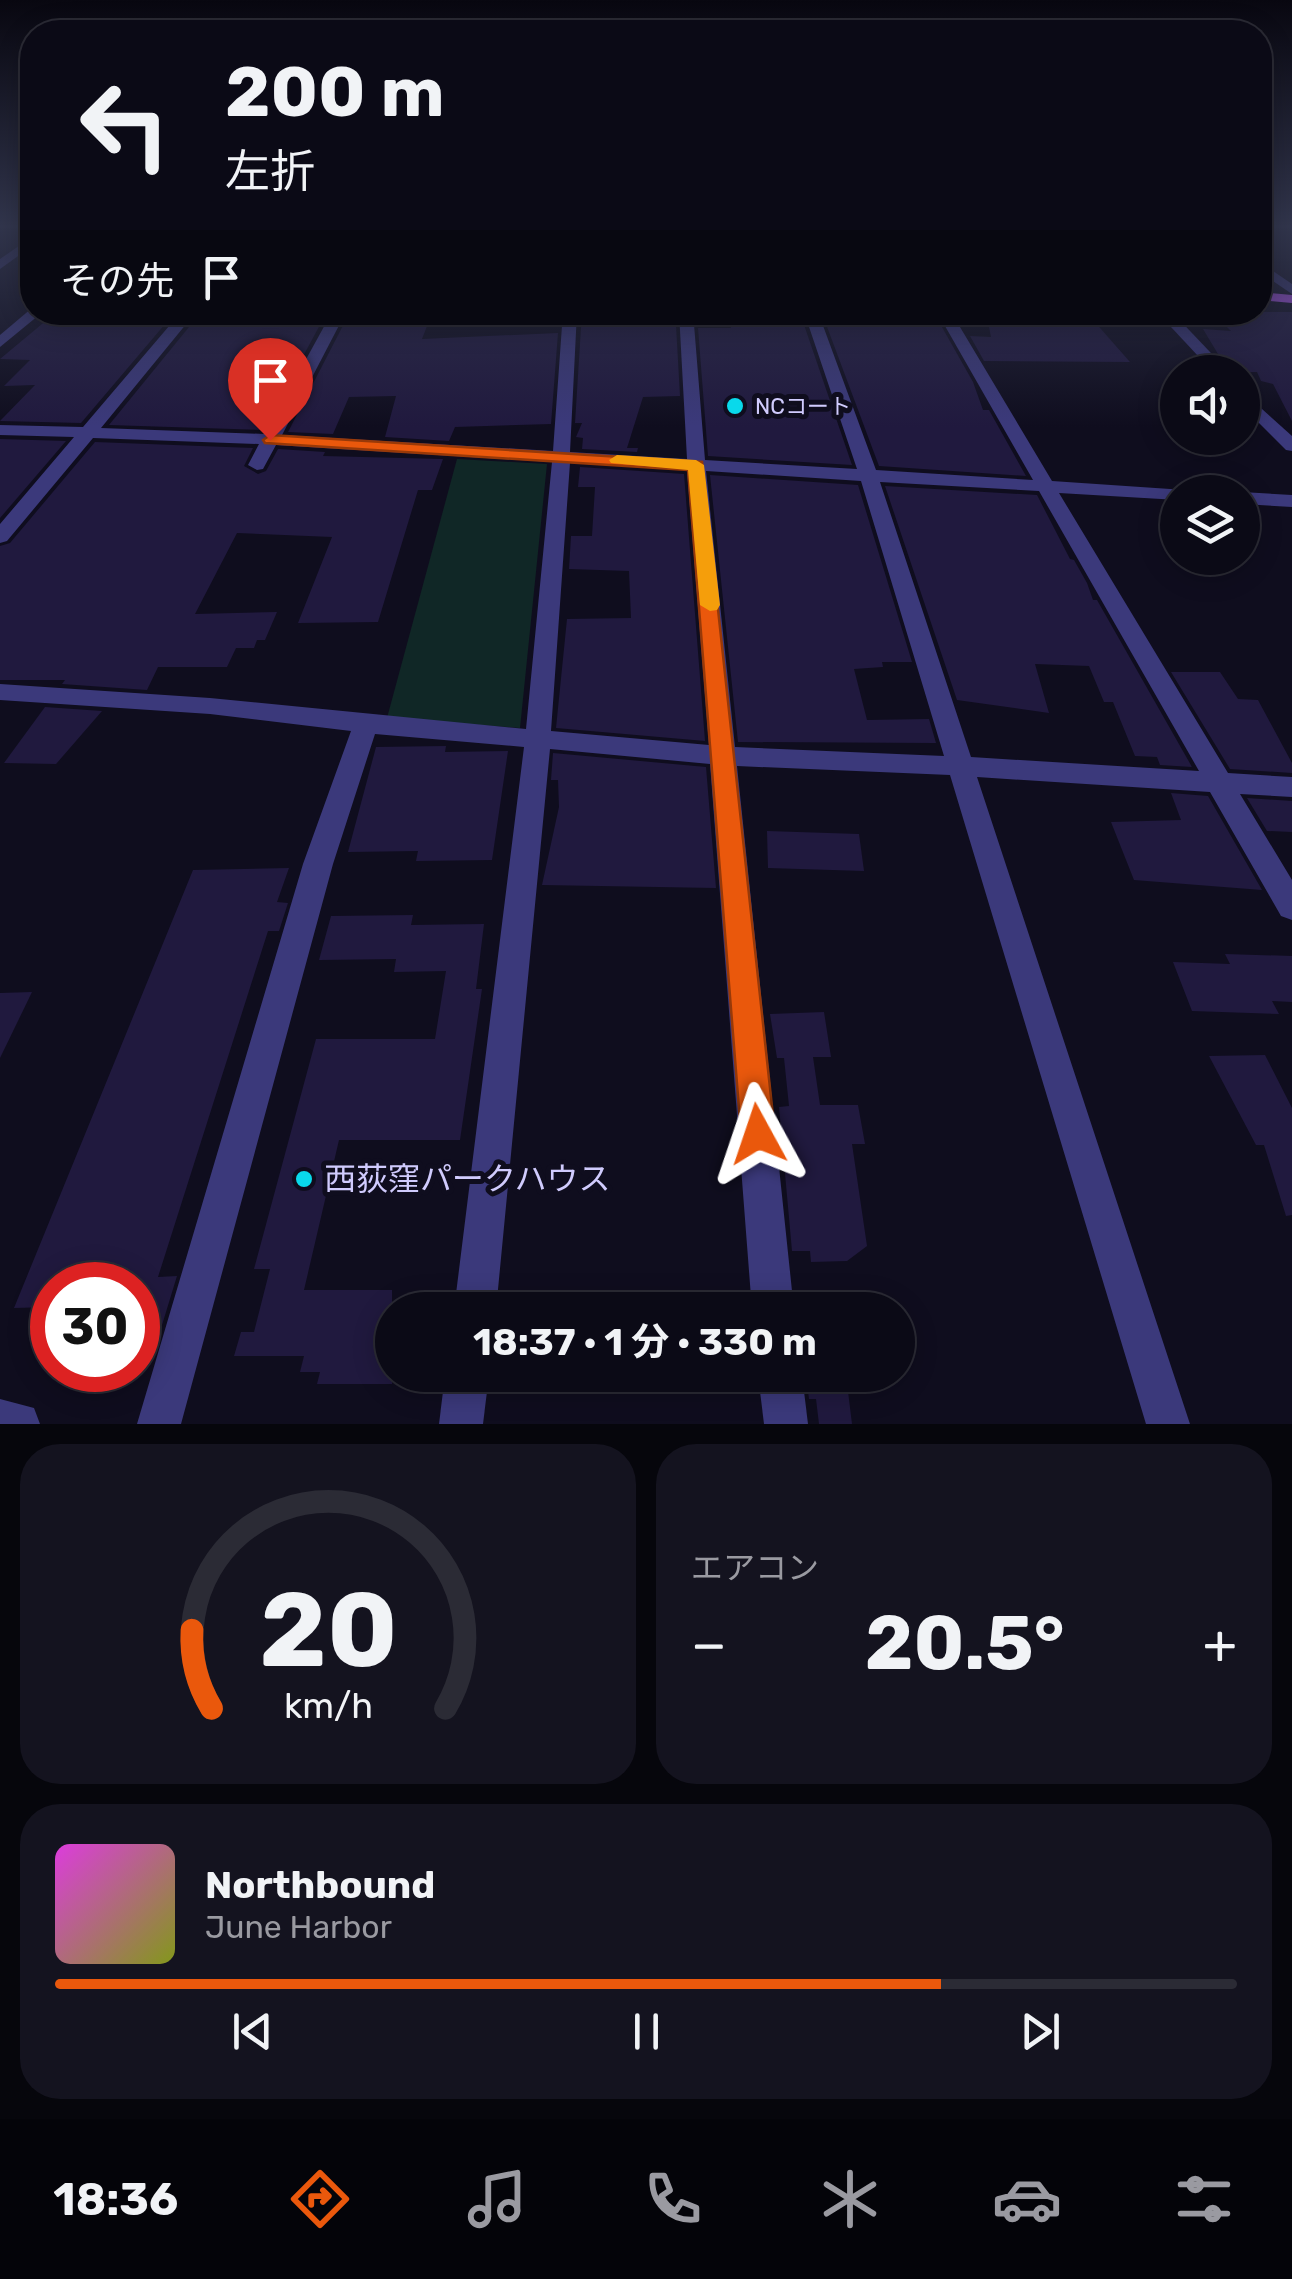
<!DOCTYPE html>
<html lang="ja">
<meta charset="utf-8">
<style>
:root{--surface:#0b0a16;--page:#14131f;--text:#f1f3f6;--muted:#9a9aa1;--line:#2b2b35;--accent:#ea580c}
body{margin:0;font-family:Rubik,"Noto Sans JP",sans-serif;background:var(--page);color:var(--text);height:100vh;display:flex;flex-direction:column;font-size:38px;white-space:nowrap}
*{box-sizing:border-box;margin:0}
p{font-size:32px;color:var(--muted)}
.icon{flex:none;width:55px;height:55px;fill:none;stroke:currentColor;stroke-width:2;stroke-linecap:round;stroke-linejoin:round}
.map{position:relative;height:1424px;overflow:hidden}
.sheet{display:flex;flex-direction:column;gap:20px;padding:20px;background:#06060c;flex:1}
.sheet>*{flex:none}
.guide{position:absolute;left:20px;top:20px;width:1252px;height:305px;border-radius:40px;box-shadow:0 5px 25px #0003,0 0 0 2px var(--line);background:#0b0a16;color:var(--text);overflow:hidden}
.tools{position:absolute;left:1160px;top:355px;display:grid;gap:20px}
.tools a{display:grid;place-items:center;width:100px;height:100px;border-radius:50%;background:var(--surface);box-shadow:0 5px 25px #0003,0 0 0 2px var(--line);font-size:50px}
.speed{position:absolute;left:30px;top:1262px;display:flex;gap:20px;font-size:50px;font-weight:700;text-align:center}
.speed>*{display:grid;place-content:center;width:130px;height:130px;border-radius:50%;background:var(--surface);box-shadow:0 5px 25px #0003,0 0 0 2px var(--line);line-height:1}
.speed .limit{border:15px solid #d22;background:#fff;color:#111}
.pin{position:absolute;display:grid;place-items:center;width:85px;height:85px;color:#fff;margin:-102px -42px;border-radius:50% 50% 50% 0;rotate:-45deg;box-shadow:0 0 10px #0007}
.pin .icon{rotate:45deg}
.me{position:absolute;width:110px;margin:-55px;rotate:355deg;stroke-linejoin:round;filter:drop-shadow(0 0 8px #0008)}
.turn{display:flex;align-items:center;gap:35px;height:210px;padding:0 40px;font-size:45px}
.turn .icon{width:130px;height:130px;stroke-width:2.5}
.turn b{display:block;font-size:70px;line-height:85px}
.then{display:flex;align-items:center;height:95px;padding:0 40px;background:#0003;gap:20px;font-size:38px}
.big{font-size:75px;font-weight:700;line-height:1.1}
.sheet .card{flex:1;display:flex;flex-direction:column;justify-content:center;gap:15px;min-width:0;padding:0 35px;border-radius:40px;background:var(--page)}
.sheet .dial{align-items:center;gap:0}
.dial svg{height:260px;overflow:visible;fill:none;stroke:var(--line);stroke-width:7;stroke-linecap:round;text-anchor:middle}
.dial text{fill:var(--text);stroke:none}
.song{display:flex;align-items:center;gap:30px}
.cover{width:120px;height:120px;border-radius:15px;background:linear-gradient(135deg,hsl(300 70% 55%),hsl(70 70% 35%))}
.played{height:10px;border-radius:5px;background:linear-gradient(90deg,var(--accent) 75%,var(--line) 75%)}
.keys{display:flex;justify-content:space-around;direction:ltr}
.heat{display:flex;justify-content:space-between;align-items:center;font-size:55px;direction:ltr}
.sheet .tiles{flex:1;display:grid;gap:20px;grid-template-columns:1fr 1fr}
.card:last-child{grid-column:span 2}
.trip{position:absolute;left:375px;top:1292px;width:540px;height:100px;border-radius:50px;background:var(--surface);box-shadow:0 5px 25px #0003,0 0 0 2px var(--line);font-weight:700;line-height:100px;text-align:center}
.tabs{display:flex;height:160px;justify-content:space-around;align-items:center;background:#040409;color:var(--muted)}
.tabs .icon{width:70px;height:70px}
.tabs .selected{color:var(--accent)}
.tabs b{font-size:45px;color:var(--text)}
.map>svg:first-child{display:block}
.green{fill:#102726}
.building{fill:#20193e}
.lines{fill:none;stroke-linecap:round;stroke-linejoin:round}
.minor{fill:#3b397b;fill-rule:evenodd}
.tertiary{fill:#3b397b;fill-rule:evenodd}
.primary{fill:#b957f9;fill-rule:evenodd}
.route{fill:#ea580c;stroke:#983908;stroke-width:2.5}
.slow{fill:#f59e0b}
.poi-dot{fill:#09d9eb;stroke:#0f0d1e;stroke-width:4}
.labels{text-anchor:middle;stroke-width:10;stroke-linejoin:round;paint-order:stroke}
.far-poi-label{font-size:22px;fill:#d0cbfd;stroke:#0f0d1e;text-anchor:start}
.near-poi-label{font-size:32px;fill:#d0cbfd;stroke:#0f0d1e;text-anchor:start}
</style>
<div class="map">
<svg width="1292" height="1424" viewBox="0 0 1292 1424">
<rect width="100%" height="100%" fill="#0f0d1e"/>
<path class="green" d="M 457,459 L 547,464 L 520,728 L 387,718 Z"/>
<g class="building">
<path d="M 292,312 L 327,312 L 263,430 L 109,425 L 198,316 Z"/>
<path d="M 350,312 L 432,313 L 422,339 L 558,333 L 551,424 L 455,427 L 449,441 L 385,437 L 396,396 L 349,397 L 333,434 L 288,432 Z"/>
<path d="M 582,312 L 650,312 L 652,324 L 676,325 L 680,396 L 643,397 L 627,448 L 638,448 L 637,452 L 582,449 L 583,438 L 576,437 L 582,423 L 575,423 Z"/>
<path d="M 728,312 L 801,316 L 852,465 L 708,456 L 698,328 L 731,328 Z"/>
<path d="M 874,312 L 934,313 L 973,382 L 983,410 L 989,410 L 1026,476 L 879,466 L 823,316 Z"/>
<path d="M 986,312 L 1086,312 L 1130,362 L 984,361 L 970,336 L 991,337 Z"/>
<path d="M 1212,312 L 1292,312 L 1292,421 L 1273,384 L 1261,381 L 1257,372 L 1233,372 L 1221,359 L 1203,329 L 1231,331 Z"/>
<path d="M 171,317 L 81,423 L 0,421 L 35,385 L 4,386 L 30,360 L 0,359 L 48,319 Z"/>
<path d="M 0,439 L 66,441 L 0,518 Z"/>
<path d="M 95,442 L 253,448 L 244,466 L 258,474 L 266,471 L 278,449 L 325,452 L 323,456 L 443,459 L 432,490 L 418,490 L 378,622 L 298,623 L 332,537 L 237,533 L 195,614 L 277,612 L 265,640 L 257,640 L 254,648 L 236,648 L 227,667 L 158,667 L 147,690 L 62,684 L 65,680 L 0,680 L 0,546 L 10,543 Z"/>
<path d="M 580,467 L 684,474 L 705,741 L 556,728 L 567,619 L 631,618 L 629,571 L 569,569 L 571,536 L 592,536 L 595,487 L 578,487 Z"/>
<path d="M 710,475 L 858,485 L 912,662 L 882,662 L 883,667 L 854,669 L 867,720 L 929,719 L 936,743 L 738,742 Z"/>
<path d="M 885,486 L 1037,495 L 1070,559 L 1074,560 L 1087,583 L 1093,600 L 1097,600 L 1192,767 L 1160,765 L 1157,757 L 1135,756 L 1113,702 L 1104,702 L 1089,666 L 1035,664 L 1049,713 L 957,700 Z"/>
<path d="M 1171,672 L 1220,672 L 1238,699 L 1258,700 L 1292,763 L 1292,773 L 1230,769 Z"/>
<path d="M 45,707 L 102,711 L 56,764 L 4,763 Z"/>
<path d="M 446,746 L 445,752 L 508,751 L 492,860 L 416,861 L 418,851 L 348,852 L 376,747 Z"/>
<path d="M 553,753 L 706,767 L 716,888 L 542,885 L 559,807 L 558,780 L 551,780 Z"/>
<path d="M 1171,793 L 1208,796 L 1262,890 L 1134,880 L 1111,822 L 1181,820 Z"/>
<path d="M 1247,798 L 1292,801 L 1292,832 L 1267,831 Z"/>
<path d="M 767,831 L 859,834 L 864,871 L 768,868 Z"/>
<path d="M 289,868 L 277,902 L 288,903 L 279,931 L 268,931 L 158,1277 L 177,1276 L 162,1325 L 138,1326 L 138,1285 L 52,1285 L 52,1307 L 14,1308 L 193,870 Z"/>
<path d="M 413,915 L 411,925 L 484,924 L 476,989 L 482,989 L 460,1140 L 339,1140 L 304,1290 L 392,1290 L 392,1384 L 317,1384 L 320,1372 L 300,1372 L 304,1356 L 234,1356 L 241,1332 L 254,1332 L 270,1269 L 254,1269 L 316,1039 L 435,1039 L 446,971 L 394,972 L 396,959 L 319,960 L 331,916 Z"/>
<path d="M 1225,954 L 1292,956 L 1292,1002 L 1272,1001 L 1279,1014 L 1192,1011 L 1173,962 L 1230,964 Z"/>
<path d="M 32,992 L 0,1058 L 0,993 Z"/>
<path d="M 824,1012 L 831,1057 L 813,1057 L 820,1105 L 858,1105 L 865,1144 L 852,1144 L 867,1246 L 847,1261 L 811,1262 L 810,1251 L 792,1251 L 779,1107 L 789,1106 L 784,1058 L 777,1058 L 770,1014 Z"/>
<path d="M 1265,1055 L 1292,1108 L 1292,1215 L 1286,1216 L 1264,1145 L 1256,1145 L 1209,1056 Z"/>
<path d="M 806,1375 L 846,1375 L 852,1424 L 819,1424 L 816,1399 L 809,1399 Z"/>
</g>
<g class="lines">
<g class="minor">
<path d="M 32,237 L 32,246 L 0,269 L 0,259 Z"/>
<path d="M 1260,262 L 1292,284 L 1292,294 L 1260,272 Z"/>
<path d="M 32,308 L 39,315 L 0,347 L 0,335 Z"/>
<path d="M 181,312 L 196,312 L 101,428 L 265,434 L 332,312 L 346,312 L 282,435 L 553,451 L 563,312 L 577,312 L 570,452 L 687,459 L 679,312 L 693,312 L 705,460 L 857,469 L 804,312 L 818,312 L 876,470 L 1033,480 L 937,312 L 951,312 L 1052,481 L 1185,490 L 1186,492 L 1178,492 L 1178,500 L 1059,493 L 1228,773 L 1292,777 L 1292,797 L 1240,794 L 1292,880 L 1292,920 L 1281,916 L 1210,792 L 977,777 L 1190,1424 L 1146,1424 L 950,775 L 737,766 L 794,1310 L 752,1310 L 710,764 L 550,749 L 496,1310 L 454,1310 L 524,747 L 375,734 L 333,864 L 181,1424 L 137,1424 L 303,864 L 351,731 L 210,714 L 0,700 L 0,684 L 210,698 L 526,729 L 552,462 L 276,445 L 263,469 L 257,470 L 248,465 L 259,444 L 93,438 L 7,541 L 0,543 L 0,524 L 74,437 L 0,435 L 0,425 L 83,427 ZM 570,463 L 687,470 L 709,745 L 551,731 ZM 706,471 L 861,481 L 944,756 L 735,747 ZM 880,482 L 1039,491 L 1199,771 L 971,757 Z"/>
<path d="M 1157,312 L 1172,312 L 1229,372 L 1213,372 Z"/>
<path d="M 1242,391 L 1292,436 L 1292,451 L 1286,450 L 1242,406 Z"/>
<path d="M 1241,492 L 1242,492 L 1292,495 L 1292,507 L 1242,504 Z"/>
<path d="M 445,1375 L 489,1375 L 483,1424 L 439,1424 Z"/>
<path d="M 758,1375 L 802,1375 L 808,1424 L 764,1424 Z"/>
</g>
<path class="tertiary" d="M 0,1399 L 34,1408 L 40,1424 L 0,1424 Z"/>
<path class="primary" d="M 1260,292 L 1292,295 L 1292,303 L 1260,300 Z"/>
</g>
<linearGradient id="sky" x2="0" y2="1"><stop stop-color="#080710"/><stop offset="0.53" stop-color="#31354c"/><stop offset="1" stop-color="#31354c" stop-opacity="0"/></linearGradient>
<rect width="1292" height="427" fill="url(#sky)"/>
<path class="route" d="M 270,435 L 702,462 L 775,1134 L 770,1146 L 758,1151 L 746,1146 L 741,1134 L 688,470 L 265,443 L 263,440 Z"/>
<path class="slow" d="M 617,455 L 696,460 L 704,465 L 720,605 L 717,610 L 710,611 L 700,605 L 688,470 L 611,463 L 609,460 Z"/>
<g class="poi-dot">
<circle cx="735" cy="406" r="10"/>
<circle cx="304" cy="1179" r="10"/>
</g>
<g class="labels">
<g class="far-poi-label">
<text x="755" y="414">NCコート</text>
</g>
<g class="near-poi-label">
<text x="324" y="1190">西荻窪パークハウス</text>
</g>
</g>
</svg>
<div class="tools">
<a><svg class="icon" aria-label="sound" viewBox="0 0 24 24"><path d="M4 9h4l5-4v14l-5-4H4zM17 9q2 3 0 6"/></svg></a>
<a><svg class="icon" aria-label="layers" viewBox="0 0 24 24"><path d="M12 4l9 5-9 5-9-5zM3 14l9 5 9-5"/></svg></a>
</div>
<div class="speed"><div class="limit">30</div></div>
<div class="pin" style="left:270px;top:440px;background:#d93025"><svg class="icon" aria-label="arrive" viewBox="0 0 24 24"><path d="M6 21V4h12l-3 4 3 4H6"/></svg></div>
<svg class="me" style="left:758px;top:1134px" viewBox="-20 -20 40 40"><path d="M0-17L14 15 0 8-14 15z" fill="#ea580c" stroke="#fff" stroke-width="4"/></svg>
<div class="trip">18:37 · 1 分 · 330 m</div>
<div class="guide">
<div class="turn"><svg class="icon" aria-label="left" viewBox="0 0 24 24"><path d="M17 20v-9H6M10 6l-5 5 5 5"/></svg><div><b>200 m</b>左折</div></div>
<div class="then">その先<svg class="icon" aria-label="arrive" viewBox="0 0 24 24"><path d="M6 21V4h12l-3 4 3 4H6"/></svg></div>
</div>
</div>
<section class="sheet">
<div class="tiles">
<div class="card dial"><svg viewBox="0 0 100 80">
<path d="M14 69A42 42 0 1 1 86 69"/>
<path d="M14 69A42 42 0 0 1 8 45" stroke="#ea580c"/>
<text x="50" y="56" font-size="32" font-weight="700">20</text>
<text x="50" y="72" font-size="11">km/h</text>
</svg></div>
<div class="card"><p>エアコン</p>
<div class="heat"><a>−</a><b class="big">20.5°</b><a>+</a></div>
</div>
<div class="card">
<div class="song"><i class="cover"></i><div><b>Northbound</b><p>June Harbor</p></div></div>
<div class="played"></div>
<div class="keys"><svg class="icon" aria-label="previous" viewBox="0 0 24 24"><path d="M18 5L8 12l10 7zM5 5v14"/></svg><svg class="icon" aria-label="pause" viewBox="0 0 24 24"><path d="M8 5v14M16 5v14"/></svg><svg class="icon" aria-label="next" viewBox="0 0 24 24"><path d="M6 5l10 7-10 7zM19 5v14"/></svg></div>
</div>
</div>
</section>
<nav class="tabs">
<b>18:36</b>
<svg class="icon selected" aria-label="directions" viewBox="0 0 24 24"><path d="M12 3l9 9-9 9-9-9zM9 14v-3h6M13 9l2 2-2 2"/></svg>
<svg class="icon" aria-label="music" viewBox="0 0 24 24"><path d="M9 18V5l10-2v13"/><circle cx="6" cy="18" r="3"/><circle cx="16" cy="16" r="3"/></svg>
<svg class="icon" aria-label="phone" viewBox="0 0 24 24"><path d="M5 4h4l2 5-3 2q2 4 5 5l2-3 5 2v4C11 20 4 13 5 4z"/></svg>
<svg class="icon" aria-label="climate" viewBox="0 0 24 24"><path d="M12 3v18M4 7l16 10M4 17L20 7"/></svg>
<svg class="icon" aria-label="car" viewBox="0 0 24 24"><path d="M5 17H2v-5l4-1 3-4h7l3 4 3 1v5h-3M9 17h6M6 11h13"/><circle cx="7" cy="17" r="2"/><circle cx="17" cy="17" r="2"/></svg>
<svg class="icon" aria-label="filters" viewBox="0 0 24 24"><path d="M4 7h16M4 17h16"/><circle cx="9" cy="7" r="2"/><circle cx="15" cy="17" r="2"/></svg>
</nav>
